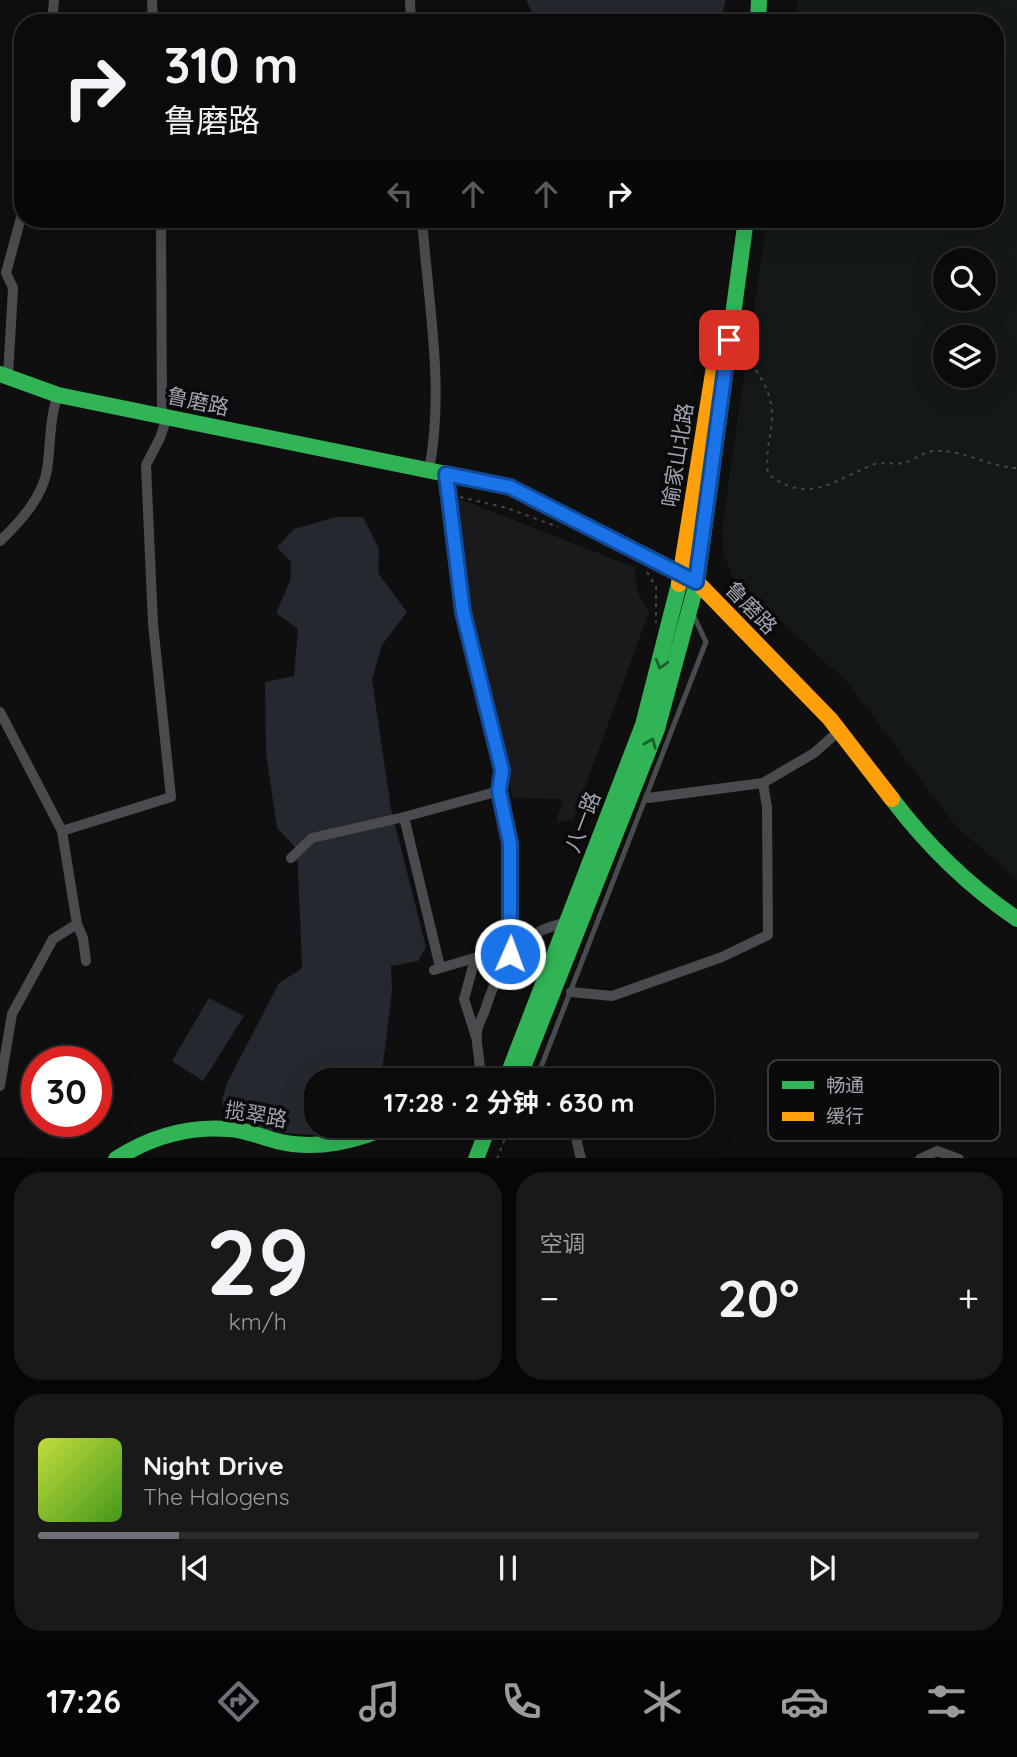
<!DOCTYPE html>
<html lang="zh">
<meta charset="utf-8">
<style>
:root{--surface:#0b0b0c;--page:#19191a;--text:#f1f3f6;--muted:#9a9b9d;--line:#2b2b2d;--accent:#6e7079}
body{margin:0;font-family:Quicksand,"Noto Sans SC",sans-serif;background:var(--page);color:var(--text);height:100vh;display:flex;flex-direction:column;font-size:26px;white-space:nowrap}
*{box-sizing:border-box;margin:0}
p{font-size:23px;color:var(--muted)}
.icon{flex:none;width:38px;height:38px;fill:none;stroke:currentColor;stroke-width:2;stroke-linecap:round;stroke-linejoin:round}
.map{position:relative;height:1158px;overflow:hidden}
.details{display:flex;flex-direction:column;gap:14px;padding:14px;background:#060607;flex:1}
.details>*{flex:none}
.top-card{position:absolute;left:14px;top:14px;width:990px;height:214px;border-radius:28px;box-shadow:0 7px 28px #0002,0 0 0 2px var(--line);background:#0b0b0c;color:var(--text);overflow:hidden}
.tools{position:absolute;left:933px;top:248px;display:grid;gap:14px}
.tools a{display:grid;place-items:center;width:63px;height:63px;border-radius:50%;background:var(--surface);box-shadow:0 7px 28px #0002,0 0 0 2px var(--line);font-size:35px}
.speed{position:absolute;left:21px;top:1046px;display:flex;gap:14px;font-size:35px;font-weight:700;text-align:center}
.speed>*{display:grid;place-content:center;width:91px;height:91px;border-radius:50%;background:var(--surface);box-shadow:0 7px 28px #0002,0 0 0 2px var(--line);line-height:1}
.speed .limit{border:10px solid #d22;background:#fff;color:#111}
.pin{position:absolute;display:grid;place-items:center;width:60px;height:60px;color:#fff;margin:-30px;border-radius:14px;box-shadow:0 4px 10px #0006}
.me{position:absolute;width:77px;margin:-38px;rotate:2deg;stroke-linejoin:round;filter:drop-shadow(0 0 5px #0008)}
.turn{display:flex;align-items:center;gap:24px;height:147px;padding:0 35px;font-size:32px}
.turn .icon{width:91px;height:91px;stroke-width:2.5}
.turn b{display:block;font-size:49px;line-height:60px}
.lanes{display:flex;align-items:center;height:66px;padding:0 35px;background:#0003;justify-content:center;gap:35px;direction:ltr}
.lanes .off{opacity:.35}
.big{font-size:52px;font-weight:700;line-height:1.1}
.details .tile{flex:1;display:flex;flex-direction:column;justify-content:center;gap:10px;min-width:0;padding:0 24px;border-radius:28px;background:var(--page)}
.details .dial{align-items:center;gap:0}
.dial b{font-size:91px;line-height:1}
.song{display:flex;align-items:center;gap:21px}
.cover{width:84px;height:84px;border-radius:10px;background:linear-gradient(135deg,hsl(70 70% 55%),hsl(100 70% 35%))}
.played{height:7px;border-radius:4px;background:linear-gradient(90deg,var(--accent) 15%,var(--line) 15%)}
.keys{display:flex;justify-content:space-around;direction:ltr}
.heat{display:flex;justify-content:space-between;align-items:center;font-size:38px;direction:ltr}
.details .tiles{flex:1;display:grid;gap:14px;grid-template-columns:1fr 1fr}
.tile:last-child{grid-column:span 2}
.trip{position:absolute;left:304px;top:1068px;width:410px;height:70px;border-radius:28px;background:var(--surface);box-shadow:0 7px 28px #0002,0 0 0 2px var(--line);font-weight:700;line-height:70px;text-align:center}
.tab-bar{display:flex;height:112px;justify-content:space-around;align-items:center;background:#040405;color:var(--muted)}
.tab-bar .icon{width:49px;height:49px}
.tab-bar .current{color:var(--accent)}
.tab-bar b{font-size:32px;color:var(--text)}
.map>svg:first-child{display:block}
.built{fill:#1a1a1c}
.green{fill:#151916;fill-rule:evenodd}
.water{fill:#242930}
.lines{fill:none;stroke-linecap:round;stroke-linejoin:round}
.path{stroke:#45464a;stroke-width:2;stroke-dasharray:3.5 5;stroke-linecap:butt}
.lane{stroke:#4a4b4f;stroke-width:5}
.street{stroke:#4a4b4f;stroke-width:10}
.fast{stroke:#30b455;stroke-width:16}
.slow{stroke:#ff9f0a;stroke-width:16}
.oneway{stroke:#1d5f30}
.route-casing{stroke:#114b97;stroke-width:18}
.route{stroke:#1a73e8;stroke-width:12}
.labels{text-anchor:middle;stroke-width:7;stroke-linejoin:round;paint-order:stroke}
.street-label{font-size:21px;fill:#a1a4b1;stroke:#0a0a0b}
.key{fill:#0a0a0b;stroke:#37383d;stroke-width:2}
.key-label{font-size:19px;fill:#a1a4b1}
</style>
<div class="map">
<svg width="1017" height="1159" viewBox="0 0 1017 1159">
<rect width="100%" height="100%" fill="#0f0f10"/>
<path class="built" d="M 457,498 L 634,567 L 638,593 L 649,612 L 573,820 L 556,822 L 563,799 L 513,798 L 470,640 Z"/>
<path class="green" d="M 798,0 L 1017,0 L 1017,880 L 956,826 L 847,682 L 733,577 L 723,554 L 722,528 L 767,219 L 996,219 L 996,23 L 795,23 ZM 945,261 L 984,261 L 984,299 L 945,299 ZM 945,338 L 984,338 L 984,376 L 945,376 Z"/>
<g class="water">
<path d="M 526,0 L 726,0 L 719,23 L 538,23 Z"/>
<path d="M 336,517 L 363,517 L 379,549 L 378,573 L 407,612 L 382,645 L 372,680 L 391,809 L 426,947 L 418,961 L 391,966 L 392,991 L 381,1080 L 317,1080 L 317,1125 L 372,1125 C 332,1138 294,1137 254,1127 C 243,1125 232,1124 224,1115 L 222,1101 L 227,1083 L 279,983 L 301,969 L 302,964 L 297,849 L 277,828 L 266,752 L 265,682 L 294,676 L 298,629 L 276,613 L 290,581 L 291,562 L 277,547 L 294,529 Z"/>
<path d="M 209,998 L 244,1016 L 203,1081 L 172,1061 Z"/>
</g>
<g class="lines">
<g class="path">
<path d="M 741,362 C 750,364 757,370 761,378 C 784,418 763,436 768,474 C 808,505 833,481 872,465 C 881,461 893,465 904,463 C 914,460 923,452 934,451 C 963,449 988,467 1017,468"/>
<path d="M 460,497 L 507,508 L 558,527"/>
<path d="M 647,572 L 656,587 L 656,623"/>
<path d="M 404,1130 L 414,1125"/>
<path d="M 497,1159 L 510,1125"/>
</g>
<path class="lane" d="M 536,1080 L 706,642 L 691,610"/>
<g class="street">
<path d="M 152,0 L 153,23"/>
<path d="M 410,0 L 411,23"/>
<path d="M 52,23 L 54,0"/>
<path d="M 161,219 L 162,416"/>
<path d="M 422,219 C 428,302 445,388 429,470"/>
<path d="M 8,376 L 13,288 L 6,273 L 23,210"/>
<path d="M 0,541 C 20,522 42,498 47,470 C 51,444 49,419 58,395"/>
<path d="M 0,712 L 62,831"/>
<path d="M 648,798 L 763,783"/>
<path d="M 291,858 L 312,838 L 404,817"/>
<path d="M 77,924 L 83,938 L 86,961"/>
<path d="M 475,959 L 464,999 L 476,1037"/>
<path d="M 440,967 L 404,817 L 499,791"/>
<path d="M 434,970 L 491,953 L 510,954 L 512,941 L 510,843 L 499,791 L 502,770 L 463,612 L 446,474"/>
<path d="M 571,992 L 612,996 L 722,957 L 768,935 L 767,807 L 763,783 L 814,753 L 839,731"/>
<path d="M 478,1080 C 483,1062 475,1048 477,1032 C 478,1023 484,1015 486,1007 C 500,964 520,930 567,923"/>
<path d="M 0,1086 L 12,1014 L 53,939 L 77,924 L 62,831 L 171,797 L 153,624 L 146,465 L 160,438 L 167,417"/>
<path d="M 573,1125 L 581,1159"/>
<path d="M 920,1159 L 937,1151 L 959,1159"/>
</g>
<g class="fast">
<path d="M 758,23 L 759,0"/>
<path d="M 0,374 L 58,395 L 510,487 L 589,527"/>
<path d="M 892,799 C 926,844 970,887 1017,919"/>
<path d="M 506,1080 L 643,725 L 679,584"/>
<path d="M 518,1080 L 657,729 L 697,582 L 746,219"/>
<path d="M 116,1159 C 150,1137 188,1126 229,1129 C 247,1130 263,1138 281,1142 C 317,1150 358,1141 391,1125"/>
<path d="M 476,1159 L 489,1125"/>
</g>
<g class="slow">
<path d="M 589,527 L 697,582 L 830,719 L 892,799"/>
<path d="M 679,584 L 718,342"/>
</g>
</g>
<defs><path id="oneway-chevron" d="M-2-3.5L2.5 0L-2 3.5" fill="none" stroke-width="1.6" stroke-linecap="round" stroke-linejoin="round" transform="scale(1.75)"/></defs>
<g class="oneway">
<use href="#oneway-chevron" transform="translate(661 664) rotate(106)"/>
<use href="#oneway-chevron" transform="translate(651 743) rotate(-68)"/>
</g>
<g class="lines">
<defs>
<path id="route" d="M 510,954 L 510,843 L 499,791 L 502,770 L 463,612 L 446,474 L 510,487 L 696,582 L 729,340"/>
</defs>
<use href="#route" class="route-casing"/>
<use href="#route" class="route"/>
</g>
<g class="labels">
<g class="street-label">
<text transform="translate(198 402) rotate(12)" y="7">鲁磨路</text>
<text transform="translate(678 455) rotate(-81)" y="7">喻家山北路</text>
<text transform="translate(751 608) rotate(46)" y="7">鲁磨路</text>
<text transform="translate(583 822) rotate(-69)" y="7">八一路</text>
<text transform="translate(256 1115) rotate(10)" y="7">揽翠路</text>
</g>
</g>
<rect x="768" y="1060" width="232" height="81" rx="10" class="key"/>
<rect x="782" y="1081" width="32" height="8" fill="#30b455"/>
<rect x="782" y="1112" width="32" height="9" fill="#ff9f0a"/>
<g class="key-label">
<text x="826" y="1092">畅通</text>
<text x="826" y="1123">缓行</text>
</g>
</svg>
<div class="tools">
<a><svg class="icon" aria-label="search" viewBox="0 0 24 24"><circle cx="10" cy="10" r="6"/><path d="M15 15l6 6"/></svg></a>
<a><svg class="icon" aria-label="layers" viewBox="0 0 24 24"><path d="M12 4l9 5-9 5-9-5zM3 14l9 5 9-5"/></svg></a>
</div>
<div class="speed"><div class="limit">30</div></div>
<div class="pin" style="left:729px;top:340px;background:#d93025"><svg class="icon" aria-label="arrive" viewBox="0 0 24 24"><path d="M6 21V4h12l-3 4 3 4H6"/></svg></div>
<svg class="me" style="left:510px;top:954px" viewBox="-20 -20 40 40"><circle r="17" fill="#1a73e8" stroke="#fff" stroke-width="3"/><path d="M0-11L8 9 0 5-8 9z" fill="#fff"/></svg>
<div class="trip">17:28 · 2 分钟 · 630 m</div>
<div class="top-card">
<div class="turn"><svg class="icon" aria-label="right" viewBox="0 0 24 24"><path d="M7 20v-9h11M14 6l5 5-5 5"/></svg><div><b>310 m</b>鲁磨路</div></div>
<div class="lanes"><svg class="icon off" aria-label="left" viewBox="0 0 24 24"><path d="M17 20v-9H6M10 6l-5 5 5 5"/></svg><svg class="icon off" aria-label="ahead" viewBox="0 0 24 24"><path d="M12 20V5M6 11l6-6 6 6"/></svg><svg class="icon off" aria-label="ahead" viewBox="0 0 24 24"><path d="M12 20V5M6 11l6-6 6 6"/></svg><svg class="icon" aria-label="right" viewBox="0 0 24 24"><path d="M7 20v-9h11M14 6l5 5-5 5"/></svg></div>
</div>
</div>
<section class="details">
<div class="tiles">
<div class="tile dial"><b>29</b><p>km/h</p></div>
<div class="tile"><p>空调</p>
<div class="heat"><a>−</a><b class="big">20°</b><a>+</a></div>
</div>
<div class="tile">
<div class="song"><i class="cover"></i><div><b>Night Drive</b><p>The Halogens</p></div></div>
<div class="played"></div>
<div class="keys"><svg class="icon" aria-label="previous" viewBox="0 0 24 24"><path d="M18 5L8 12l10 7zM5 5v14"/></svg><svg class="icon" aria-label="pause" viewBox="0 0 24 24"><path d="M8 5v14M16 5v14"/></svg><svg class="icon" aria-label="next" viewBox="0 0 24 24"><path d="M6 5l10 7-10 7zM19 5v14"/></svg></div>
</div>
</div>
</section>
<nav class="tab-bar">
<b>17:26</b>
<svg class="icon current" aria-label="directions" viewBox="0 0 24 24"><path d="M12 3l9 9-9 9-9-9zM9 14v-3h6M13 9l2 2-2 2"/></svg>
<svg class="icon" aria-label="music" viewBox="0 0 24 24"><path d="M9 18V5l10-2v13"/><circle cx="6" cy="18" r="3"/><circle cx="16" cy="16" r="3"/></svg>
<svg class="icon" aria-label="phone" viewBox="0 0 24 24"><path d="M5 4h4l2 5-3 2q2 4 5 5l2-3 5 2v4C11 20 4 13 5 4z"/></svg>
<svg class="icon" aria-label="climate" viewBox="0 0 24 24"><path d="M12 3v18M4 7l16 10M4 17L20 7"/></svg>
<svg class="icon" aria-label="car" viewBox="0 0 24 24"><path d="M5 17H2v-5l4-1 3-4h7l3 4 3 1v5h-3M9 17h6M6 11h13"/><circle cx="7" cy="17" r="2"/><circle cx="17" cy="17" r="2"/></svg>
<svg class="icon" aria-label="filters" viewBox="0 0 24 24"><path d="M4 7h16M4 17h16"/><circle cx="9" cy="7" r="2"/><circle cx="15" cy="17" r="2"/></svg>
</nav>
